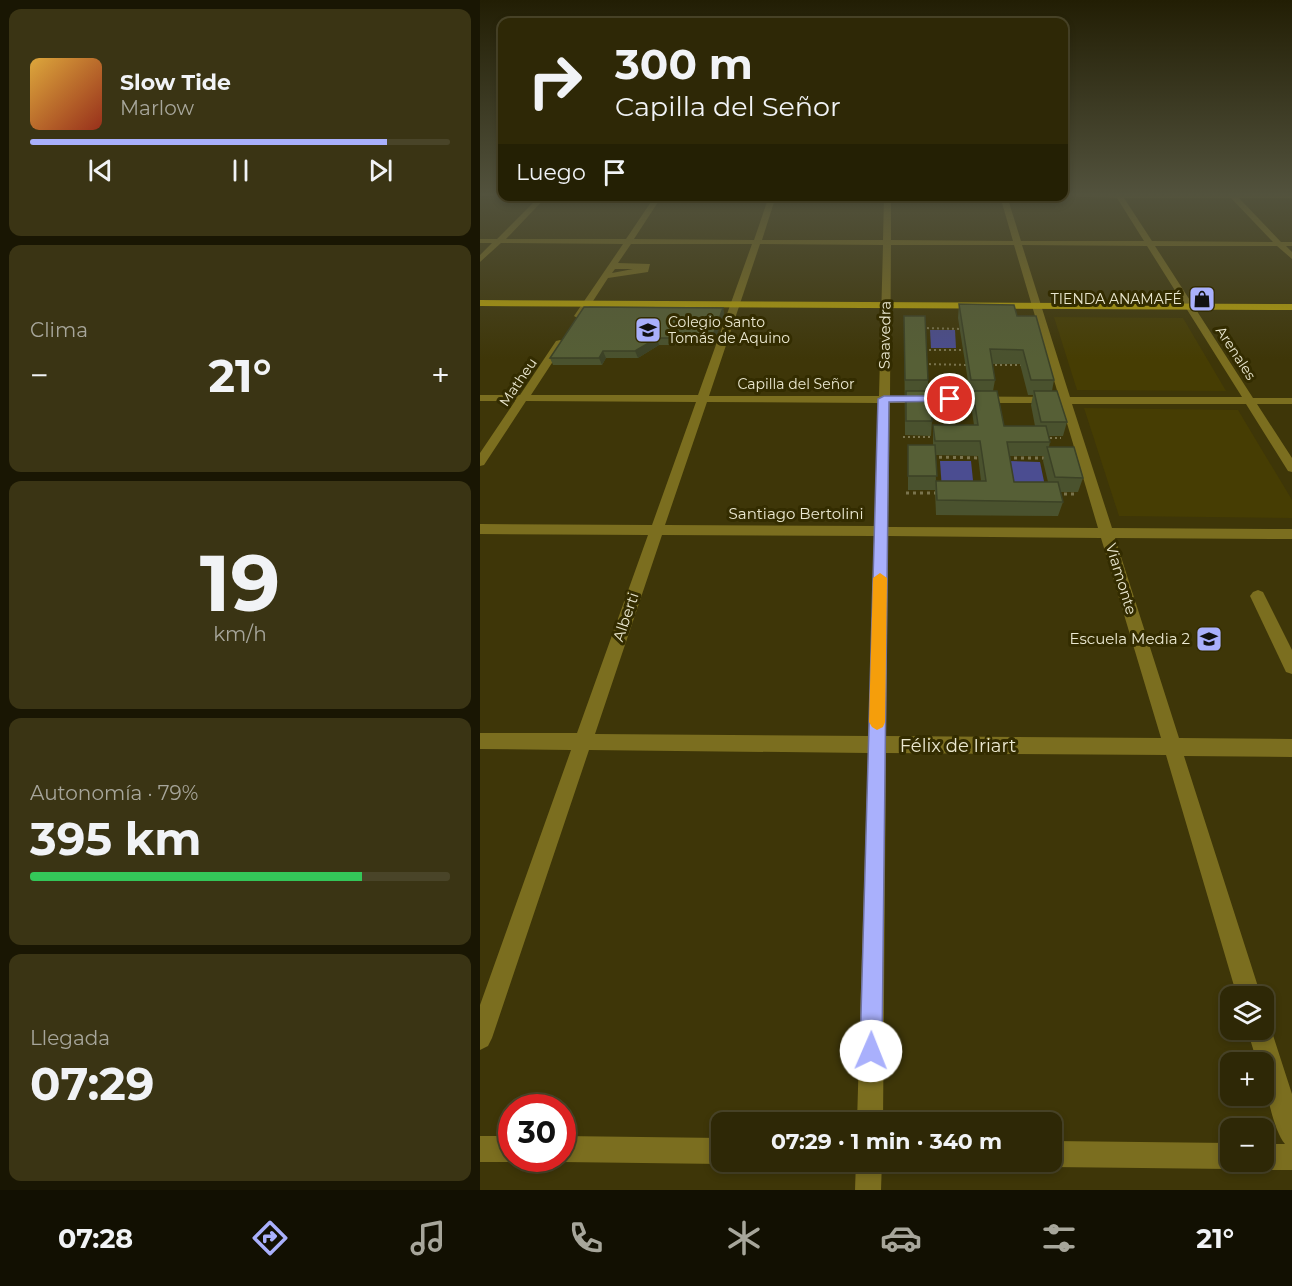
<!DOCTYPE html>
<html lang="es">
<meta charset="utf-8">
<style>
:root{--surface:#2e2806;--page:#3a3414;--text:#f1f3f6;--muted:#a7a69b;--line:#494428;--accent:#a9b0fc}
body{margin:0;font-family:Montserrat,sans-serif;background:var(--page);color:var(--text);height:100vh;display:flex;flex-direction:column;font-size:22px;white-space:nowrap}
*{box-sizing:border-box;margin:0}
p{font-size:20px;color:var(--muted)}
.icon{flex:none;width:33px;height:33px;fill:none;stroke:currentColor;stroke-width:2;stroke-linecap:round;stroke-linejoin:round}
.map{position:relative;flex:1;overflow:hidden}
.side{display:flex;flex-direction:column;gap:9px;padding:9px;background:#191603;width:480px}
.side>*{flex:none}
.guide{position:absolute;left:18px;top:18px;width:570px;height:183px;border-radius:12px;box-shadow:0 3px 9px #0003,0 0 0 2px var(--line);background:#2e2806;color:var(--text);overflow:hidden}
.fabs{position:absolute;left:740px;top:986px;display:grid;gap:12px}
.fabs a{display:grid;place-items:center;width:54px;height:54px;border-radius:12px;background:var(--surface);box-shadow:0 3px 9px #0003,0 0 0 2px var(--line);font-size:30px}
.speed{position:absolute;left:18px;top:1094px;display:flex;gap:12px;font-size:30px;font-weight:700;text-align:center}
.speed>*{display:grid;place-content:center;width:78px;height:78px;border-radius:50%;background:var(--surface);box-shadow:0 3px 9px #0003,0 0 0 2px var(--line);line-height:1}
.speed .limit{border:9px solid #d22;background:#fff;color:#111}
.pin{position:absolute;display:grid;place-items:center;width:51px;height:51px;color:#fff;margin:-26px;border:3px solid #fff;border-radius:50%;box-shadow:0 2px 6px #0007}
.me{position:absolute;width:66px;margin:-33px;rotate:1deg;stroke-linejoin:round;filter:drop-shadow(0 0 4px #0008)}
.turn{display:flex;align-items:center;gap:21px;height:126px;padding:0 18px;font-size:27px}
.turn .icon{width:78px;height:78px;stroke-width:2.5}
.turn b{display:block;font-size:42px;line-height:51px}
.then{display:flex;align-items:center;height:57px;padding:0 18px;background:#0003;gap:12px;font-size:22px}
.big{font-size:45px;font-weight:700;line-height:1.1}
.side .tile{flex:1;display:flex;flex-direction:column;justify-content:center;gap:9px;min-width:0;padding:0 21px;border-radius:12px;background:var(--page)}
.side .dial{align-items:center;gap:0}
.dial b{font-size:78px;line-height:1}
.song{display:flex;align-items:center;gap:18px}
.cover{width:72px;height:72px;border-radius:9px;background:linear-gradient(135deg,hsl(40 70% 55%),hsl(10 70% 35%))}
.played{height:6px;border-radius:3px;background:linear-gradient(90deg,var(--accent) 85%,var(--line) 85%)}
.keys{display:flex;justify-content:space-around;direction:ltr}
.heat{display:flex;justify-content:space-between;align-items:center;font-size:33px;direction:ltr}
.charge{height:9px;border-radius:4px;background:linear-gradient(90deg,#34c759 79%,var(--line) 0)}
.trip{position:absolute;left:231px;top:1112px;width:351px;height:60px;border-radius:12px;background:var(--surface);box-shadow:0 3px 9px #0003,0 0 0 2px var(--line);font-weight:700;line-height:60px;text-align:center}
.dock{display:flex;height:96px;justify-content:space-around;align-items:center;background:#121002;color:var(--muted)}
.dock .icon{width:42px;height:42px}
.dock .active{color:var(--accent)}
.dock b{font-size:27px;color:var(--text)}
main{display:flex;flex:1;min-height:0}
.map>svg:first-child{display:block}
.built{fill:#463d03}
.green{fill:#4b4d91}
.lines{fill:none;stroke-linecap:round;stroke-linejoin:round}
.path-far1{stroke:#7a744d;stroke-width:2;stroke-dasharray:2 3;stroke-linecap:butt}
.path{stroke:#7a744d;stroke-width:3;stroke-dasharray:3 4;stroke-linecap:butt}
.minor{fill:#7b6e1f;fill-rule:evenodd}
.major{fill:#baa408;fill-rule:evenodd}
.wall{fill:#4a522e;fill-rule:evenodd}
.shaded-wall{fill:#3c4226}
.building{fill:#565f36;stroke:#3c4226;stroke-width:1.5}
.route{fill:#a9b0fc;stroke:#6e72a4;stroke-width:1.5}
.slow{fill:#f59e0b}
.labels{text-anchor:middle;stroke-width:6;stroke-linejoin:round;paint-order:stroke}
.far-poi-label{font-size:14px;fill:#ebe8d0;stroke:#332c00;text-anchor:end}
.far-street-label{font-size:14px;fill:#ebe8d0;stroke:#332c00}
.street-label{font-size:15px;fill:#ebe8d0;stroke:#332c00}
.poi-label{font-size:15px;fill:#ebe8d0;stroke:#332c00;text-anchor:end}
.near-street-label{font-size:18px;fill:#ebe8d0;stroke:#332c00}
</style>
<main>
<section class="side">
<div class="tile">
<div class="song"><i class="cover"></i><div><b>Slow Tide</b><p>Marlow</p></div></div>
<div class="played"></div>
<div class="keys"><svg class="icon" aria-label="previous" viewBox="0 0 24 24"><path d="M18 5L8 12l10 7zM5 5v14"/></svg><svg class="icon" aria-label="pause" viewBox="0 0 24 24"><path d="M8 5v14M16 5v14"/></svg><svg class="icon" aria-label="next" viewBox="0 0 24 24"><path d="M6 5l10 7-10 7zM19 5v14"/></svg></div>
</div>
<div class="tile"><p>Clima</p>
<div class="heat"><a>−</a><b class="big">21°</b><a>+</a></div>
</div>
<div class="tile dial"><b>19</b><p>km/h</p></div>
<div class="tile"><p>Autonomía · 79%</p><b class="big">395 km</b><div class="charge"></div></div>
<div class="tile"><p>Llegada</p><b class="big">07:29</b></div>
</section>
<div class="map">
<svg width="812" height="1190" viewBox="0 0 812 1190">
<rect width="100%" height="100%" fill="#3e3608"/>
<g class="built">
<path d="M 574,317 L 703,318 L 746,391 L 597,390 Z"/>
<path d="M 604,408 L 758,410 L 812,500 L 812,518 L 639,516 Z"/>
</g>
<g class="green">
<path d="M 450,330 L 475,330 L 476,348 L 451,348 Z"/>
<path d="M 460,461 L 491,461 L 494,490 L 462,490 Z"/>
<path d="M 528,461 L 560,462 L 566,491 L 534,491 Z"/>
</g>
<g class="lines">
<g class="path-far1">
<path d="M 442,328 L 483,329"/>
<path d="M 444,350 L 486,350"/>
<path d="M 444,364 L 488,365"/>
<path d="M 510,365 L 542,365"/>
<path d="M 423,437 L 456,437"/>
<path d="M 565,438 L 581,438"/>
</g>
<g class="path">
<path d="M 452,457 L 502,458"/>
<path d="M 527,458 L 565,458"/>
<path d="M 426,493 L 457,493"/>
<path d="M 577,494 L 594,494"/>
</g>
<g class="minor">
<rect x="0" y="193" width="22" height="3"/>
<path d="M 634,193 L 812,194 L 812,198 L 759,198 L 801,242 L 812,242 L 812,246 L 806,246 L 812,252 L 812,259 L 797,246 L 675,246 L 773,398 L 812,398 L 812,404 L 777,404 L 812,458 L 812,472 L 808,471 L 766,404 L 592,404 L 632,528 L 812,529 L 812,539 L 635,538 L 699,738 L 812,739 L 812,757 L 704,756 L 781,996 L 757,996 L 686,755 L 406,753 L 403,1122 L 377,1122 L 388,753 L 109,750 L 12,1038 L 8,1046 L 0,1050 L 0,1005 L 91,750 L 0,749 L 0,733 L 97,733 L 168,535 L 0,534 L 0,524 L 172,525 L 216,402 L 46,401 L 4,465 L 0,466 L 0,453 L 35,401 L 0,401 L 0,395 L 40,395 L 76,341 L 80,340 L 85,343 L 51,395 L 218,395 L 272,244 L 151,244 L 138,263 L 170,264 L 168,272 L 128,278 L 102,318 L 99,319 L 94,316 L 143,244 L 21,243 L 0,262 L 0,255 L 12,243 L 0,243 L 0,239 L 17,239 L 60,196 L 67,196 L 26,239 L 146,239 L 175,196 L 182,196 L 154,239 L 274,240 L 289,196 L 296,196 L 282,240 L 403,240 L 404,196 L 411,196 L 411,240 L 533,241 L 520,196 L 527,196 L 541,241 L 664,241 L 637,198 L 581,196 L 584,194 ZM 644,198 L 751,198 L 793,242 L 672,241 ZM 280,244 L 403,245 L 399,396 L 229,396 ZM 411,245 L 534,245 L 579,397 L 410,396 ZM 542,245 L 667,246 L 762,397 L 590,397 ZM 135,269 L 153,269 L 132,273 ZM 227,402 L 398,403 L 395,526 L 185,525 ZM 410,403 L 581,403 L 618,528 L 408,527 ZM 182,535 L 394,536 L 389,736 L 115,734 ZM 408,536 L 621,538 L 681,738 L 406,736 Z"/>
<path d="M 778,590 L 783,592 L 812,650 L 812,674 L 806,672 L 770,596 L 773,592 Z"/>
<path d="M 783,1019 L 787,1021 L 791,1029 L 812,1094 L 812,1170 L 783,1170 L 774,1166 L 772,1161 L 783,1161 L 783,1144 L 805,1144 C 793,1130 783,1081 783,1062 L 777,1062 L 767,1029 L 783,1029 Z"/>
<path d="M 0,1136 L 32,1136 L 32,1158 L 41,1158 L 32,1162 L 0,1162 Z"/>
<path d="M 82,1136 L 242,1138 L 242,1161 L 249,1161 L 242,1164 L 82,1162 L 73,1158 L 82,1158 Z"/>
<path d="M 572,1141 L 750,1143 L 750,1161 L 761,1161 L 759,1165 L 750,1169 L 572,1167 L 562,1161 L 572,1161 Z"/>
<path d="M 376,1161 L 402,1161 L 401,1190 L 375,1190 Z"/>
</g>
<path class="major" d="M 0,300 L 812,304 L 812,310 L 0,306 Z"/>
</g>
<g class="wall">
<path d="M 479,304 L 537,316 L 574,380 L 572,391 L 587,422 L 583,436 L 569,436 L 570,442 L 569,447 L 603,478 L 598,492 L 580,492 L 583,502 L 578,516 L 456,515 L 455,490 L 428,490 L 428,445 L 453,445 L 453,425 L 494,425 L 491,405 L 493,394 L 490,394 L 478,318 ZM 512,364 L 540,364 L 548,395 L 553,395 L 551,405 L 555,426 L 524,426 L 513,391 L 515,380 ZM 455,455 L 498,456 L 501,481 L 456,481 ZM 530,456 L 564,456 L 563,461 L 568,482 L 534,482 Z"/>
<path d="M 243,308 L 244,315 L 233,345 L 179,345 L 158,358 L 126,358 L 122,365 L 73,365 L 70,358 Z"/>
<path d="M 424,316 L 448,380 L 448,391 L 452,421 L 451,436 L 425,435 Z"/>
</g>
<g class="shaded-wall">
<path d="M 243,308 L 244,315 L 233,345 L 232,338 Z"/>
<path d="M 177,338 L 179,345 L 158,358 L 155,351 Z"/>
<path d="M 123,351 L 126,358 L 122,365 L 119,358 Z"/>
</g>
<g class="building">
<path d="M 479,304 L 534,305 L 537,316 L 556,316 L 574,380 L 551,380 L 543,350 L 510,349 L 515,380 L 491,380 Z"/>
<path d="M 104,307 L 243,308 L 232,338 L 177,338 L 155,351 L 123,351 L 119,358 L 70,358 Z"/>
<path d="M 424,316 L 445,316 L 448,380 L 425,380 Z"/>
<path d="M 426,391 L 449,391 L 452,421 L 426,421 Z"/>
<path d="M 493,391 L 517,391 L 524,426 L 566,426 L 570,442 L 527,442 L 534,482 L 578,482 L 583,502 L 457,500 L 456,481 L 506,481 L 500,441 L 455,441 L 453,425 L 498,425 Z"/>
<path d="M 554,391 L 577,391 L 587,422 L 561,422 Z"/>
<path d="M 428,445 L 455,445 L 457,476 L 428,476 Z"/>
<path d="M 567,447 L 594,447 L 603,478 L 575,477 Z"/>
</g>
<linearGradient id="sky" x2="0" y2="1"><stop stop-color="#221e04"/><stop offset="0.54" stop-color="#52523d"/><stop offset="1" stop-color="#52523d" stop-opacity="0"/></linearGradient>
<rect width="812" height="359" fill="url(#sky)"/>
<path class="route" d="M 470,396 L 475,399 L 474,401 L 409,402 L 402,1051 L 399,1059 L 391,1062 L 383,1059 L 380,1051 L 398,399 L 404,396 Z"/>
<path class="slow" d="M 400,573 L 407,578 L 405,722 L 403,727 L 397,730 L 392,727 L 389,722 L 393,578 Z"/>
<defs>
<symbol id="shop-square" viewBox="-11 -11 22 22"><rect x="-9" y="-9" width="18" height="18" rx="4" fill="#a9b0fc" stroke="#332c00"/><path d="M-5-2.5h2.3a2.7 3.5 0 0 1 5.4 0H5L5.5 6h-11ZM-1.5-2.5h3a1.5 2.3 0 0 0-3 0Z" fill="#111"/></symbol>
<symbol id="school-square" viewBox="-11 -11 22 22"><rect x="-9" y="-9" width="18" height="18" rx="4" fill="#a9b0fc" stroke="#332c00"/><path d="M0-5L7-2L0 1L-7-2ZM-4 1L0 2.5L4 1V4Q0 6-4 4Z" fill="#111"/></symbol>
</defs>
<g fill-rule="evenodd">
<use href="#shop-square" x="707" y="284" width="30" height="30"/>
<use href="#school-square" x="153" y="315" width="30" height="30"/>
<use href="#school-square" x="714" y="624" width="30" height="30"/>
</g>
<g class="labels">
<g class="far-poi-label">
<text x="702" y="304">TIENDA ANAMAFÉ</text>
<text x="188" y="327" text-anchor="start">Colegio Santo<tspan x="188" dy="16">Tomás de Aquino</tspan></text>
</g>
<g class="far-street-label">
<text transform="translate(756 353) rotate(57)" y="5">Arenales</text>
<text transform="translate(38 382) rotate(-56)" y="5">Matheu</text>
<text x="316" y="389">Capilla del Señor</text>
</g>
<g class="street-label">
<text transform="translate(405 335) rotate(-89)" y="5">Saavedra</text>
<text x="316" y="519">Santiago Bertolini</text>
<text transform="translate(641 579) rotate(73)" y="5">Viamonte</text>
<text transform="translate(146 617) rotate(-71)" y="5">Alberti</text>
</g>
<g class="poi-label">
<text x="710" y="644">Escuela Media 2</text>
</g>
<g class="near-street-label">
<text x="478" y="752">Félix de Iriart</text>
</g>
</g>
</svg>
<div class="fabs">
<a><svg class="icon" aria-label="layers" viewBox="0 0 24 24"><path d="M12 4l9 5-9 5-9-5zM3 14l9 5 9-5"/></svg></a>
<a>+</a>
<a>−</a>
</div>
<div class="speed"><div class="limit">30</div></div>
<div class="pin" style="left:470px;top:399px;background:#d93025"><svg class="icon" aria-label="arrive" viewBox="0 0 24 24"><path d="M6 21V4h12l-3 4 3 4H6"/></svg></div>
<svg class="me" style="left:391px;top:1051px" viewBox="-20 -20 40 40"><circle r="19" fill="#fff"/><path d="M0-13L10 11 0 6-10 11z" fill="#a9b0fc"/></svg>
<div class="trip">07:29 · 1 min · 340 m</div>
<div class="guide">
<div class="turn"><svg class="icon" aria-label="right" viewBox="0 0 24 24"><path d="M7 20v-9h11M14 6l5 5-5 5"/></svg><div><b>300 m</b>Capilla del Señor</div></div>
<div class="then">Luego<svg class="icon" aria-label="arrive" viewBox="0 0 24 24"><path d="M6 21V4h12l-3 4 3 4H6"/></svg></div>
</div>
</div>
</main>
<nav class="dock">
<b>07:28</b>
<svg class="icon active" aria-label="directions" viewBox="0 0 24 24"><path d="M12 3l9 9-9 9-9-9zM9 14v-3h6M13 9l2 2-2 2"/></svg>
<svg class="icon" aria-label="music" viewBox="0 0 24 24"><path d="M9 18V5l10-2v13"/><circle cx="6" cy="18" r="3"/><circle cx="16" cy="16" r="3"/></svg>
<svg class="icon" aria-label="phone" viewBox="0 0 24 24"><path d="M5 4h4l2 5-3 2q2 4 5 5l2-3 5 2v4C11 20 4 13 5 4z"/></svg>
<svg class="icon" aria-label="climate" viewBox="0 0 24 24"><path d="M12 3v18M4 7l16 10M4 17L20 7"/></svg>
<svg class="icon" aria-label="car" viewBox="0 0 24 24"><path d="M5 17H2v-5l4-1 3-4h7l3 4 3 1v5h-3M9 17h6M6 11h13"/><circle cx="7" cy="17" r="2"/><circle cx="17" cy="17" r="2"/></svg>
<svg class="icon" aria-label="filters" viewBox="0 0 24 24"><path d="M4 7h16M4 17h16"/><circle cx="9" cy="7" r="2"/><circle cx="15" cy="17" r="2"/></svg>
<b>21°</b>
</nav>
